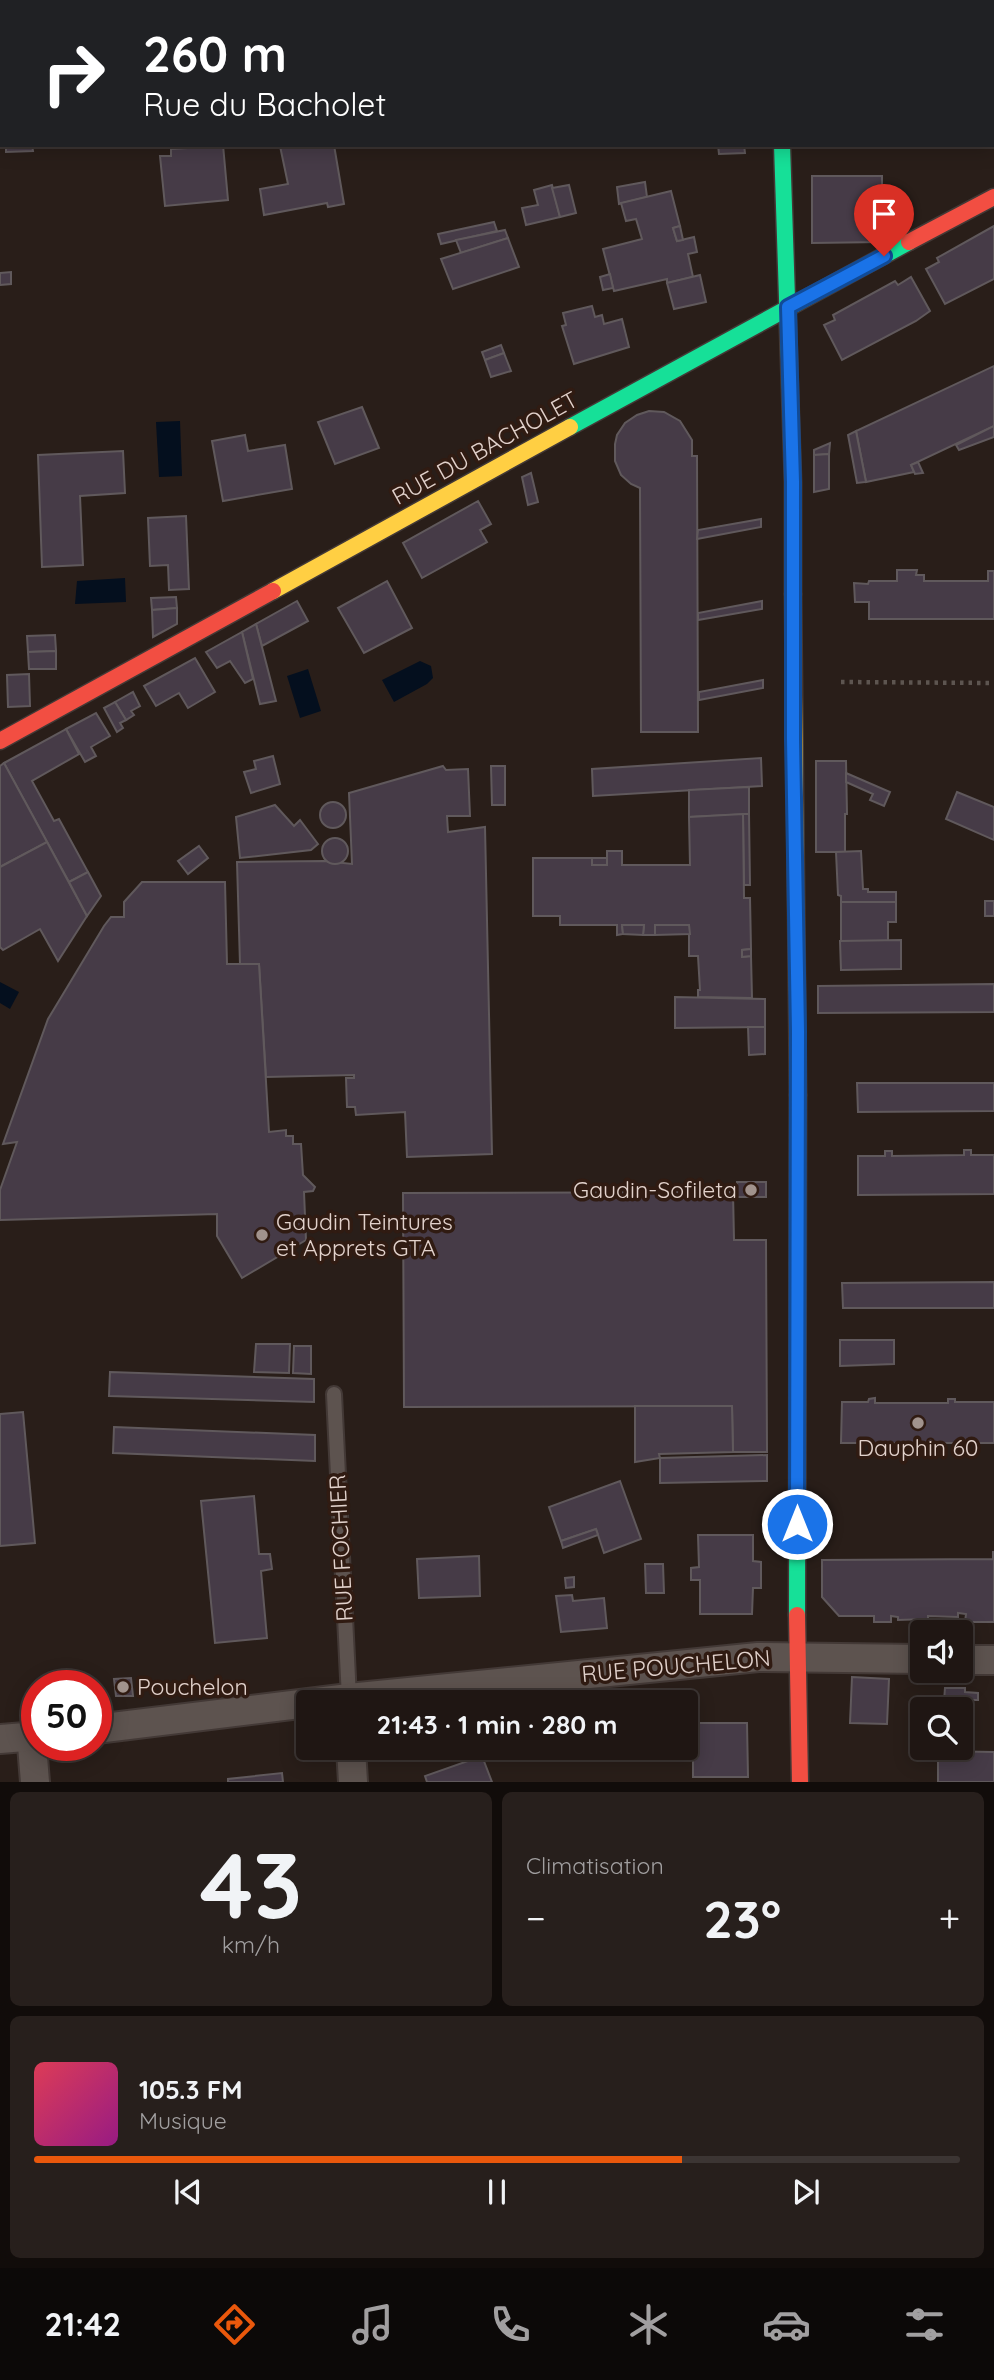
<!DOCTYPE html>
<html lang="fr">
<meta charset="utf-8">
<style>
:root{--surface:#1f1613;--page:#271f1c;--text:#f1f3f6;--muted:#a19fa0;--line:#3c3533;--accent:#ea580c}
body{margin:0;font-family:Quicksand,sans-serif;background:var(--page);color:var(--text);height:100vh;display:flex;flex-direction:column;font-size:26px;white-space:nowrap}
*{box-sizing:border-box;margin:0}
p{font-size:23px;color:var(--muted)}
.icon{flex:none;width:38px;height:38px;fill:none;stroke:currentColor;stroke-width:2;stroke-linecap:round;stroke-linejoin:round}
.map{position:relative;height:1782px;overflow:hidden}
.sheet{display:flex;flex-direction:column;gap:10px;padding:10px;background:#110c0a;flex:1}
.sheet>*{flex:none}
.banner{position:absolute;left:0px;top:0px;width:994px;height:147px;box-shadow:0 4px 18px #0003,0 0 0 2px var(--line);background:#202124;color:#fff;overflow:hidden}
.buttons{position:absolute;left:910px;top:1620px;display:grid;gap:14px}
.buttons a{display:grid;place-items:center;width:63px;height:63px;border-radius:7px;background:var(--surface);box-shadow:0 4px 18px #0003,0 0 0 2px var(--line);font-size:35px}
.speed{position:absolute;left:21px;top:1670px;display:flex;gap:14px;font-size:35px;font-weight:700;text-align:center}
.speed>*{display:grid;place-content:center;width:91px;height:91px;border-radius:50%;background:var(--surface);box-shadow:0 4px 18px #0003,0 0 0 2px var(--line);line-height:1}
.speed .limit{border:10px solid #d22;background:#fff;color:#111}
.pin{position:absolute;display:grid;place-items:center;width:60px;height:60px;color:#fff;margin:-72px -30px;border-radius:50% 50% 50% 0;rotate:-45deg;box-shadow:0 0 7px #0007}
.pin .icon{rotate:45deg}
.me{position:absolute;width:77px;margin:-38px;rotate:0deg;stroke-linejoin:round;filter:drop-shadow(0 0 5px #0008)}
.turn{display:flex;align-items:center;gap:24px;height:147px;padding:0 28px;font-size:32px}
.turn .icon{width:91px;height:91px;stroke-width:2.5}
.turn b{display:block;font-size:49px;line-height:60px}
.big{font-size:52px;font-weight:700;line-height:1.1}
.sheet .card{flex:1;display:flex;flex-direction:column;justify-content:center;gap:10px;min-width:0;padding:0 24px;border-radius:10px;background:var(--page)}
.sheet .dial{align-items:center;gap:0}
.dial b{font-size:91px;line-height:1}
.song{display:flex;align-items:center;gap:21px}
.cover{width:84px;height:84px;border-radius:10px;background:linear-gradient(135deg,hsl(350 70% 55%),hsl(310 70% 35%))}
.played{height:7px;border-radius:4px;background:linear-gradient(90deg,var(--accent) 70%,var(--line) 70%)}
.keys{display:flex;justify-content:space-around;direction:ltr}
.heat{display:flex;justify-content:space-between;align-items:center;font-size:38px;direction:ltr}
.sheet .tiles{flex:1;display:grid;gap:10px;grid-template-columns:1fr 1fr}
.card:last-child{grid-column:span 2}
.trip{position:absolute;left:296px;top:1690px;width:402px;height:70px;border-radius:7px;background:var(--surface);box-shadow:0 4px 18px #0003,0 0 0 2px var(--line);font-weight:700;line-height:70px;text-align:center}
.dock{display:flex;height:112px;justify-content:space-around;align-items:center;background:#0c0908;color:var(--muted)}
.dock .icon{width:49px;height:49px}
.dock .current{color:var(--accent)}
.dock b{font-size:32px;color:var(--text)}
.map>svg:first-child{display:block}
.water{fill:#040f1e}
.building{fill:#463b47;stroke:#60595c;stroke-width:2}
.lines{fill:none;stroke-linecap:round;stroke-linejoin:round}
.lane-casing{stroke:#433936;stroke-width:18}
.street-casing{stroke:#433936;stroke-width:32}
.fast-casing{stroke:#433936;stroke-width:19}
.slow-casing{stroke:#433936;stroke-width:19}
.jam-casing{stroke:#433936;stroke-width:19}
.path{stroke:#5d5550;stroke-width:4.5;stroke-dasharray:3.5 5;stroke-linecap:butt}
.lane{stroke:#5d534f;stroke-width:14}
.street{stroke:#5d534f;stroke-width:28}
.fast{stroke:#16e098;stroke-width:16}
.slow{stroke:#ffcf43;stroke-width:16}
.jam{stroke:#f24e42;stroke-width:16}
.route-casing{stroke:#114b97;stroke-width:18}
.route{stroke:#1a73e8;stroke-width:12}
.poi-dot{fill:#a1938d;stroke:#301b12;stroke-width:2.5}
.labels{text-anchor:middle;stroke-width:7;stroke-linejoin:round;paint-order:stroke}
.street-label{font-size:23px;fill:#e2d2cc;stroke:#301b12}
.poi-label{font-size:23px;fill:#e2d2cc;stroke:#301b12;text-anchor:start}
</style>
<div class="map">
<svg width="994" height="1782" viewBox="0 0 994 1782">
<rect width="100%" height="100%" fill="#291e19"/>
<g class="water">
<path d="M 180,421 L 182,476 L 159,477 L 156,422 Z"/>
<path d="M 125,578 L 126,602 L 75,604 L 77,581 Z"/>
<path d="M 420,661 L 431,666 L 433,678 L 427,684 L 394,702 L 382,680 Z"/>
<path d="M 308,669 L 321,711 L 300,718 L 287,676 Z"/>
<path d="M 0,982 L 19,992 L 10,1009 L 0,1003 Z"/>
</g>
<g class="building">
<path d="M 992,40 L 994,40 L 992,114 Z"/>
<path d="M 6,145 L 32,145 L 33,151 L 6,152 Z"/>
<path d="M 187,145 L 223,145 L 228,200 L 165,206 L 160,156 L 171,156 L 171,149 L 187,148 Z"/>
<path d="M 286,145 L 334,145 L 344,204 L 328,207 L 327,203 L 264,215 L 260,189 L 288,184 L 280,146 Z"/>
<path d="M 718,145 L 744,145 L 745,153 L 719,154 Z"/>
<path d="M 812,176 L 882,176 L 882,242 L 812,243 Z"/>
<path d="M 645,182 L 647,197 L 619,204 L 617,187 Z"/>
<path d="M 552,185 L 560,217 L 526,225 L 522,208 L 538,205 L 534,190 Z"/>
<path d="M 569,185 L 576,213 L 560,217 L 552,188 Z"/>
<path d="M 671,191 L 680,226 L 673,228 L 677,241 L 694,237 L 697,252 L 688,254 L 693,277 L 667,283 L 667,279 L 614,291 L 603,249 L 642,239 L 636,219 L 626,221 L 621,203 Z"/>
<path d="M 494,222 L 497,231 L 441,244 L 438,234 Z"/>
<path d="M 680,226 L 683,240 L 677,241 L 673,228 Z"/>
<path d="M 994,226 L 994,279 L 945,304 L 926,269 L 939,262 L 937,258 Z"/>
<path d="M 505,230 L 508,238 L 461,253 L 456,240 Z"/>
<path d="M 508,238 L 519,267 L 453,289 L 441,259 Z"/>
<path d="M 11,272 L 11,284 L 0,285 L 0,273 Z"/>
<path d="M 610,274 L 613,288 L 603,290 L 600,277 Z"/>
<path d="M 700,275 L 706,302 L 674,309 L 667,283 Z"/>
<path d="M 911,277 L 930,311 L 916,321 L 842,360 L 824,325 L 835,320 L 833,315 L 895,281 L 898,285 Z"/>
<path d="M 592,306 L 595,317 L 602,315 L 604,324 L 622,319 L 629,347 L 574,364 L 562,326 L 566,325 L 563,313 Z"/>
<path d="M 501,345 L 504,353 L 485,360 L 482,352 Z"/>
<path d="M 504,353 L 511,371 L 491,377 L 485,360 Z"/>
<path d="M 994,366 L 994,426 L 911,465 L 914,472 L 866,482 L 856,431 Z"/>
<path d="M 362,407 L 379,448 L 335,464 L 318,422 Z"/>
<path d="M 649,411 L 664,412 L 680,421 L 692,440 L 692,456 L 697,456 L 698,732 L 641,732 L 640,488 L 631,484 L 621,475 L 615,461 L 615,444 L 617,435 L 625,423 L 637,415 Z"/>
<path d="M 994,426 L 994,437 L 959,450 L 956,445 Z"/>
<path d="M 856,431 L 866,482 L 857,483 L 848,435 Z"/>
<path d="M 245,435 L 248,451 L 285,445 L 292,489 L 223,501 L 212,441 Z"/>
<path d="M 830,443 L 829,454 L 814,455 L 814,450 Z"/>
<path d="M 123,451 L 125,493 L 80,496 L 83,565 L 42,567 L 38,455 Z"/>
<path d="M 829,454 L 829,489 L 814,492 L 814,455 Z"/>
<path d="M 918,462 L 923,473 L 915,474 L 911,465 Z"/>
<path d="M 531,473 L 538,502 L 528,505 L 522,477 Z"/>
<path d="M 478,501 L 491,524 L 480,530 L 487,542 L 422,578 L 403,543 Z"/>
<path d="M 186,516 L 189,589 L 169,590 L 168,565 L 150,566 L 148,518 Z"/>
<path d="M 761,519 L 761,527 L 697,539 L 698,530 Z"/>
<path d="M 897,570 L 917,570 L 916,575 L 924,575 L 924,581 L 988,581 L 988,571 L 994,571 L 994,619 L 869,619 L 869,602 L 855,602 L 854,583 L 868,584 L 869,581 L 897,581 Z"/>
<path d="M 387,581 L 412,628 L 364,653 L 338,608 Z"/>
<path d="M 176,597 L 177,608 L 152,610 L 151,598 Z"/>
<path d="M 297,601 L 308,621 L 262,646 L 256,624 Z"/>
<path d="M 762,601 L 762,609 L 698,620 L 698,613 Z"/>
<path d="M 177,608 L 177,624 L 153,637 L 152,610 Z"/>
<path d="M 256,624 L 276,701 L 260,704 L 242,632 Z"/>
<path d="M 242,632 L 253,679 L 245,683 L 230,661 L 217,668 L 206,652 Z"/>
<path d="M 55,635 L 56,651 L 28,652 L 27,636 Z"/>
<path d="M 56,651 L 56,669 L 29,669 L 28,652 Z"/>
<path d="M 195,658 L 215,692 L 188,708 L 179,693 L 156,706 L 144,686 Z"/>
<path d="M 29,674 L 30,706 L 8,707 L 7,675 Z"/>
<path d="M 763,680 L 763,688 L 699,700 L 699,692 Z"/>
<path d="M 133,692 L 140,706 L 131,711 L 134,715 L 126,720 L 115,702 Z"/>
<path d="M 115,702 L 126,720 L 120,723 L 123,728 L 117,732 L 104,708 Z"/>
<path d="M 96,713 L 110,736 L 91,747 L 96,756 L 85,762 L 66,729 Z"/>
<path d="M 66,729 L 79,754 L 32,781 L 54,821 L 59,819 L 88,872 L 69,882 L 4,763 Z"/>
<path d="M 273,756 L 280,784 L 251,793 L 244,772 L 256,769 L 254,761 Z"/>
<path d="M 761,758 L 762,786 L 593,796 L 592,769 Z"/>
<path d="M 816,761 L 846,761 L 847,814 L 845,814 L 845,852 L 816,852 Z"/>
<path d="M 4,763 L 47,842 L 0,867 L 0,766 Z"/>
<path d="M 443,766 L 446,770 L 468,769 L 470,816 L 447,816 L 448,832 L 485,827 L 492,1154 L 407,1157 L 405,1112 L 356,1115 L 355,1107 L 347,1107 L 346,1078 L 354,1078 L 354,1075 L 266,1077 L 259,964 L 240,964 L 237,862 L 324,861 L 352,864 L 349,793 Z"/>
<path d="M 491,766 L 505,766 L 505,805 L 492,805 Z"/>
<path d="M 846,773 L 890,792 L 884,806 L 870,800 L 873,794 L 846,782 Z"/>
<path d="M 749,787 L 749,814 L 689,817 L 689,790 Z"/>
<path d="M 957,792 L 994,807 L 994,840 L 946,819 Z"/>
<circle cx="333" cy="815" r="13"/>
<path d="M 275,805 L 294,826 L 300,820 L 318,844 L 311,850 L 240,858 L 236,817 Z"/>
<path d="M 743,814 L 749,814 L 750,885 L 744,885 Z"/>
<path d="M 743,814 L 744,898 L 750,898 L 751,949 L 742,950 L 742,957 L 751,956 L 752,998 L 698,997 L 698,990 L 700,990 L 698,956 L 689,956 L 689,925 L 655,925 L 655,935 L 643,935 L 644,925 L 622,925 L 623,934 L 617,935 L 617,925 L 560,925 L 560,916 L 533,916 L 533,858 L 592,858 L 592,865 L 607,865 L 607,851 L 622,851 L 622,865 L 690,865 L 689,817 Z"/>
<circle cx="335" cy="851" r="13"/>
<path d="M 47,842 L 87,916 L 58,961 L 40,929 L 3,950 L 0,947 L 0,867 Z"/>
<path d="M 199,846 L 208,858 L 188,874 L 178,861 Z"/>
<path d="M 861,851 L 863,889 L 868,889 L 868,892 L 896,892 L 896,902 L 841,902 L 841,896 L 838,895 L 836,852 Z"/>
<rect x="592" y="858" width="15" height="7"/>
<path d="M 88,872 L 101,896 L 87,916 L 69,882 Z"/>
<path d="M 142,882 L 225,882 L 227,964 L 259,964 L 269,1132 L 286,1130 L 286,1136 L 293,1136 L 293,1144 L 301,1144 L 303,1175 L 315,1187 L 313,1191 L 304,1192 L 306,1240 L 242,1278 L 217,1236 L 217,1214 L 0,1220 L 0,1190 L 17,1142 L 3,1144 L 48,1019 L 104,926 L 111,917 L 124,917 L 124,902 Z"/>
<rect x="985" y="901" width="9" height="15"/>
<path d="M 841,902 L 896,902 L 896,922 L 888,922 L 888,941 L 841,941 Z"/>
<path d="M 622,925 L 644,925 L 643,935 L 623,934 Z"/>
<path d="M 655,925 L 689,925 L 690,934 L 655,935 Z"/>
<path d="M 901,940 L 901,969 L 841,970 L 840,941 Z"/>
<path d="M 751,949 L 751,956 L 742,957 L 742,950 Z"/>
<path d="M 994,984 L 994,1012 L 818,1013 L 818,986 Z"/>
<path d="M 675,997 L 765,999 L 765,1027 L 675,1028 Z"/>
<path d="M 748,1027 L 765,1027 L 765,1054 L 749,1055 Z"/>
<path d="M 857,1083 L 994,1083 L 994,1111 L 858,1112 Z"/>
<path d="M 964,1150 L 971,1150 L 971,1155 L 994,1155 L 994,1194 L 858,1195 L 858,1156 L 885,1156 L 885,1151 L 892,1151 L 892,1156 L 964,1155 Z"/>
<rect x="737" y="1182" width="29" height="15"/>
<path d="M 733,1192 L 734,1240 L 766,1240 L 767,1452 L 733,1452 L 732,1406 L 404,1407 L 403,1193 Z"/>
<path d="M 994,1282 L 994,1308 L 843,1308 L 842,1283 Z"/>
<path d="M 840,1340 L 894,1340 L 894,1364 L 840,1366 Z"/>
<path d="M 256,1344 L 290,1344 L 289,1373 L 254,1372 Z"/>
<path d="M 294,1346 L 311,1346 L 311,1374 L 293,1373 Z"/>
<path d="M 110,1372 L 314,1379 L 314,1402 L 109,1396 Z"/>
<path d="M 875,1398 L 875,1403 L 948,1403 L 948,1399 L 955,1399 L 955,1402 L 994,1402 L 994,1443 L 841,1443 L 842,1402 L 868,1402 L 869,1399 Z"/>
<path d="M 635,1406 L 732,1406 L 733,1452 L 659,1454 L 660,1458 L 635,1462 Z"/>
<path d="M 23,1412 L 35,1543 L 0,1546 L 0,1414 Z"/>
<path d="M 114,1427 L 315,1435 L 315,1461 L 113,1453 Z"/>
<path d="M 767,1455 L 767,1481 L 660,1483 L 660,1458 Z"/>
<path d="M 620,1481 L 641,1539 L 604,1553 L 596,1529 L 561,1541 L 549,1507 Z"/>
<path d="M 254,1496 L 259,1554 L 270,1554 L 272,1569 L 261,1571 L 267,1638 L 215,1643 L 201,1501 Z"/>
<path d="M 596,1529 L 598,1535 L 563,1548 L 561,1541 Z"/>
<path d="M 698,1535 L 753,1535 L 753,1561 L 761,1562 L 761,1588 L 753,1588 L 752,1614 L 700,1614 L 700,1580 L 691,1580 L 691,1568 L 699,1567 Z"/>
<path d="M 993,1552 L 994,1552 L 994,1622 L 965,1622 L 966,1614 L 958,1613 L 958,1617 L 928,1616 L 928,1619 L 898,1620 L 898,1617 L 891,1616 L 891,1622 L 874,1622 L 874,1616 L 839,1616 L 822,1597 L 822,1560 L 993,1559 Z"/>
<path d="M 479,1556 L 480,1596 L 419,1598 L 417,1559 Z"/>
<path d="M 645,1564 L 663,1564 L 664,1593 L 646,1593 Z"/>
<path d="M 574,1577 L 574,1587 L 566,1588 L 565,1578 Z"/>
<path d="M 572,1595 L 573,1601 L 604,1598 L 607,1628 L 561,1632 L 556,1596 Z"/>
<path d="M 852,1677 L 889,1679 L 887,1724 L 850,1723 Z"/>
<path d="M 131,1678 L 133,1696 L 116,1696 L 114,1679 Z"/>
<path d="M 945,1688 L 965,1688 L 965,1692 L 978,1693 L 978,1700 L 972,1700 L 971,1710 L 965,1710 L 964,1732 L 961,1732 L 961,1710 L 922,1710 L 922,1730 L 917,1730 L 918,1701 L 944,1701 Z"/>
<path d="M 583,1698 L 583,1703 L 566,1703 L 566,1700 Z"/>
<path d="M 693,1723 L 747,1723 L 748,1777 L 693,1777 Z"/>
<path d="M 938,1751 L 994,1752 L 994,1782 L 938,1782 Z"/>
<path d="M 482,1756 L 492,1782 L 427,1782 L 425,1776 Z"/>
<path d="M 282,1773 L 283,1782 L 228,1782 L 228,1779 Z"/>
</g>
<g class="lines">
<defs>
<path id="lane" d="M 334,1394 L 349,1698"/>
<g id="street">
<path d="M 132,2 L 132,0"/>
<path d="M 961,1660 L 994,1660"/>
<path d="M 96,1729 L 349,1698 L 758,1657 L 922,1659"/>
<path d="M 28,1737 L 32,1745 L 35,1782"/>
<path d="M 0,1739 L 37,1736"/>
<path d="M 351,1748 L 353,1782"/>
</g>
<g id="fast">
<path d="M 776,0 L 776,2"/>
<path d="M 0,29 L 2,29"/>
<path d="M 782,145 L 793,482 L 793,594"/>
<path d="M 570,427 L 909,242"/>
<path d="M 797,1615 L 798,1095"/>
</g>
<g id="slow">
<path d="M 540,2 L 576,0"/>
<path d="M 273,591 L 570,427"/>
<path d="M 793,594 L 798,1095"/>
</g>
<g id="jam">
<path d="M 909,242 L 994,197"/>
<path d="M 0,741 L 273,591"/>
<path d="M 797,1615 L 800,1782"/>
</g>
</defs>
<use href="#lane" class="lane-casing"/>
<use href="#street" class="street-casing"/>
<use href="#fast" class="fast-casing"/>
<use href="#slow" class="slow-casing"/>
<use href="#jam" class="jam-casing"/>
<path class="path" d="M 841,682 L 994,683"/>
<use href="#lane" class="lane"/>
<use href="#street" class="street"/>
<use href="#fast" class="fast"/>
<use href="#slow" class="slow"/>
<use href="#jam" class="jam"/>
</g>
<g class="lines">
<defs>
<path id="route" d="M 797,1524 L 798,1031 L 793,739 L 793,482 L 788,307 L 884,256"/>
</defs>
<use href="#route" class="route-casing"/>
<use href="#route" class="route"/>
</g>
<g class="poi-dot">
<circle cx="751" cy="1190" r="7"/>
<circle cx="262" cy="1235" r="7"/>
<circle cx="918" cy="1423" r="7"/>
<circle cx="123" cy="1687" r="7"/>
</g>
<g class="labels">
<g class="street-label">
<text transform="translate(485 448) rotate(-29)" y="8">RUE DU BACHOLET</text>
<text transform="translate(341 1548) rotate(-93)" y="8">RUE FOCHIER</text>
<text transform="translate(676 1666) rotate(-5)" y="8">RUE POUCHELON</text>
</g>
<g class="poi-label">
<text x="737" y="1198" text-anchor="end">Gaudin-Sofileta</text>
<text x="276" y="1230">Gaudin Teintures<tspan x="276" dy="26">et Apprets GTA</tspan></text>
<text x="918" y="1456" text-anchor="middle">Dauphin 60</text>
<text x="137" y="1695">Pouchelon</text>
</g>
</g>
</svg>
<div class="buttons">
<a><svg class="icon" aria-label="sound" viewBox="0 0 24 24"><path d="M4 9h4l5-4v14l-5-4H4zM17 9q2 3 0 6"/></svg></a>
<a><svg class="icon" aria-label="search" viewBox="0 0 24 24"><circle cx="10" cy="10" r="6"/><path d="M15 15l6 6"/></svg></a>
</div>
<div class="speed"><div class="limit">50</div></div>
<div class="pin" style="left:884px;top:256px;background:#d93025"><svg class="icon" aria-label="arrive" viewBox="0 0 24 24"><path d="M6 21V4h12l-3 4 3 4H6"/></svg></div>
<svg class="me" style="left:797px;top:1524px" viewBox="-20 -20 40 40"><circle r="17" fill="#1a73e8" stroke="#fff" stroke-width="3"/><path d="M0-11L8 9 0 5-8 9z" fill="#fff"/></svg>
<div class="trip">21:43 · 1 min · 280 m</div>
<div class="banner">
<div class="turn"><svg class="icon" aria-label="right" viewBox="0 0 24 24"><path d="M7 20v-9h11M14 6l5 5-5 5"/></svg><div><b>260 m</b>Rue du Bacholet</div></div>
</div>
</div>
<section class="sheet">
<div class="tiles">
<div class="card dial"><b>43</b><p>km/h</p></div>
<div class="card"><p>Climatisation</p>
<div class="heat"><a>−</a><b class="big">23°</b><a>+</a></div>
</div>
<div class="card">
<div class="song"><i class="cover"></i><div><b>105.3 FM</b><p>Musique</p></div></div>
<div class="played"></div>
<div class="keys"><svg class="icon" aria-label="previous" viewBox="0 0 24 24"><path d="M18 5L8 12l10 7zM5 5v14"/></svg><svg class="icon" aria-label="pause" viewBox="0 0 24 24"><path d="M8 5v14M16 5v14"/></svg><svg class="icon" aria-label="next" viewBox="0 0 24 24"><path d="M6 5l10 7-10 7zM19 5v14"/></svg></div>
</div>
</div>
</section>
<nav class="dock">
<b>21:42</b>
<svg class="icon current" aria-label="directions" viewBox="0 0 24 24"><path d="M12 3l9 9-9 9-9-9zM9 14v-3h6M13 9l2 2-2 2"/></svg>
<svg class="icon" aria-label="music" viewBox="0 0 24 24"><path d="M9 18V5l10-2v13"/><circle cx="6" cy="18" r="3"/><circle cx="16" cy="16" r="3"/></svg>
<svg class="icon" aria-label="phone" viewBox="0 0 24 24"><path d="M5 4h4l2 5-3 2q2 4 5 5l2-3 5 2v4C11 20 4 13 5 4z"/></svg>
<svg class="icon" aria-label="climate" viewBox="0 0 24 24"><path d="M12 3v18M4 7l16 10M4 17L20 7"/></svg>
<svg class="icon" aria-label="car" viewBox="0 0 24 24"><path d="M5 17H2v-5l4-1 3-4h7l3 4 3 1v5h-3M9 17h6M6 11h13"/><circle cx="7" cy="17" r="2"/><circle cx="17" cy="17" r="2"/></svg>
<svg class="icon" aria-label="filters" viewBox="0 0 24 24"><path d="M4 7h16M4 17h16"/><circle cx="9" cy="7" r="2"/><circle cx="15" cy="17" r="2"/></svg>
</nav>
